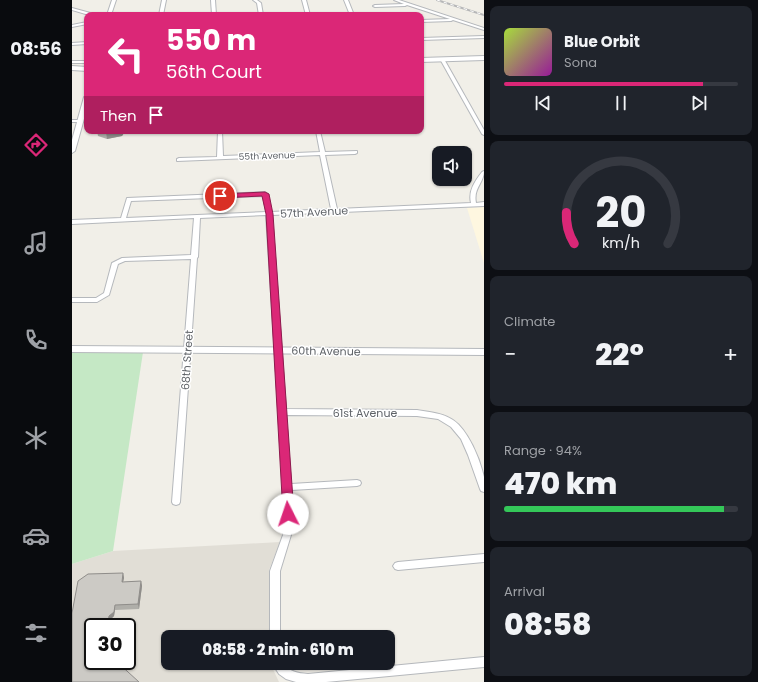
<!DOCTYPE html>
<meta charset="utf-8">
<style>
:root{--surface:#171b24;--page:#20242c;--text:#f1f3f6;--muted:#9ea1a6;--line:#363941;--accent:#db2777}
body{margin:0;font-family:Poppins,sans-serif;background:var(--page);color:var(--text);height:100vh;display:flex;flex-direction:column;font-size:15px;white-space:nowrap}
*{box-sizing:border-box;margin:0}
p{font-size:13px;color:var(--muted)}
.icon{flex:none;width:22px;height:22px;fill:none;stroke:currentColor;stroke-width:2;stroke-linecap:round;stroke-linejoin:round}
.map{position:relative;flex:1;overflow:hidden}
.details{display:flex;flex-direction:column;gap:6px;padding:6px;background:#0d0f14;width:274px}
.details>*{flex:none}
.top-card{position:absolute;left:12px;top:12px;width:340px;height:122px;border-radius:8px;box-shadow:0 1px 3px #0004;background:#db2777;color:#fff;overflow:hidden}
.controls{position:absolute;left:360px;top:146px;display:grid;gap:8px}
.controls a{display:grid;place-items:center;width:40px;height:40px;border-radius:8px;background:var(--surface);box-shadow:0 1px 3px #0004;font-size:20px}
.speed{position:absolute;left:12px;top:618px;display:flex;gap:8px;font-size:20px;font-weight:700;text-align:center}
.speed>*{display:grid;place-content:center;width:52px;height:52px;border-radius:50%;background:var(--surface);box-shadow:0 1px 3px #0004;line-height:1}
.speed .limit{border:2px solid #111;border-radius:6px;background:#fff;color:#111}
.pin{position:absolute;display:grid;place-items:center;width:34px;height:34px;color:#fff;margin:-17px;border:2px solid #fff;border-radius:50%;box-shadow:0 1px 4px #0007}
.me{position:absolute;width:44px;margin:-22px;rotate:356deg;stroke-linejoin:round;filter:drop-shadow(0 0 3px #0008)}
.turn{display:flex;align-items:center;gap:14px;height:84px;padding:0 16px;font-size:18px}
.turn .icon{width:52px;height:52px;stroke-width:2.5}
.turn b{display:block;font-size:28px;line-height:34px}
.then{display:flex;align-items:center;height:38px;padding:0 16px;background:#0003;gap:8px;font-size:15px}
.big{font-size:30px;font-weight:800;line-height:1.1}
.details .card{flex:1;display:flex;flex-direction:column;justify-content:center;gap:6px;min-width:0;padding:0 14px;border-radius:8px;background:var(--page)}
.details .dial{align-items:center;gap:0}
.dial svg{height:104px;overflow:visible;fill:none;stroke:var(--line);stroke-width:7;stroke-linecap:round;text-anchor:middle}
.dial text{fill:var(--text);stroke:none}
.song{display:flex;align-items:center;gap:12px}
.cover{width:48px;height:48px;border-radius:6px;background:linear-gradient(135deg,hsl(80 70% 55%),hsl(300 70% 35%))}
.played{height:4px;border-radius:2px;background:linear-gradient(90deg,var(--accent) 85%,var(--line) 85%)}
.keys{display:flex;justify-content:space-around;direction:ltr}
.heat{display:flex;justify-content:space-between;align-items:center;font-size:22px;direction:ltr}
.charge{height:6px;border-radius:3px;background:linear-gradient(90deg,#34c759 94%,var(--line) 0)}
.trip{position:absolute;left:89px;top:630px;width:234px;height:40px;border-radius:8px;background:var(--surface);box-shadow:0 1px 3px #0004;font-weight:800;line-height:40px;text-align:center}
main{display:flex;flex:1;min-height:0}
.tab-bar{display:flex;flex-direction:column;width:72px;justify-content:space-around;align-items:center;background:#090b0e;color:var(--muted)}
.tab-bar .icon{width:28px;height:28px}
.tab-bar .on{color:var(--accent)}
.tab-bar b{font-size:18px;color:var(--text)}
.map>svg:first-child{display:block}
.commercial{fill:#fef7e0}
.education{fill:#e1ded6;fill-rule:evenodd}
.green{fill:#c5e8c5}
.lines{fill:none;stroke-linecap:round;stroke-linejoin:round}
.minor-casing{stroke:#b5b8bc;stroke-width:2}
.tertiary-casing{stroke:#b5b8bc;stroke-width:2}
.minor{fill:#fff;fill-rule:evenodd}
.tertiary{fill:#fff;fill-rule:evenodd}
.rail-casing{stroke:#b6b7b8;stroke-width:2}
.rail{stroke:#fff;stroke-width:1;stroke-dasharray:3.5;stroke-linecap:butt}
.wall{fill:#afaea9}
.shaded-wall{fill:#8f8d8a}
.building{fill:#cccac5;stroke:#8f8d8a}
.route{fill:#db2777;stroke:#8e194d}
.labels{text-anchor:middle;stroke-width:3;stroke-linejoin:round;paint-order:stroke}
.far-street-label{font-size:9px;fill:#5f6368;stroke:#fff}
.street-label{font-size:11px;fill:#5f6368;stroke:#fff}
</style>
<main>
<nav class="tab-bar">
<b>08:56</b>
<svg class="icon on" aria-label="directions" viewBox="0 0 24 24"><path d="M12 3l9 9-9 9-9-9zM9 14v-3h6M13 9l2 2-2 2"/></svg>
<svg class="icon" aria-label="music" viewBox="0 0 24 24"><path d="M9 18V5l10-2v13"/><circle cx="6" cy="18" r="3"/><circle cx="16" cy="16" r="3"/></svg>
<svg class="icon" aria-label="phone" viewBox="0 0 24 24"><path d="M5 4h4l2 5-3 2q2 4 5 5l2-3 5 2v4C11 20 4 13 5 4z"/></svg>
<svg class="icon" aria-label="climate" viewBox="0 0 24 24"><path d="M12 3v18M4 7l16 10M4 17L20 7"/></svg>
<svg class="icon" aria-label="car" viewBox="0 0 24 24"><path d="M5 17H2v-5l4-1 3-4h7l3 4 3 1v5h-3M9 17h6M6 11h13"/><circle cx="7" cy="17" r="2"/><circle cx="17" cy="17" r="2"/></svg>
<svg class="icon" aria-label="filters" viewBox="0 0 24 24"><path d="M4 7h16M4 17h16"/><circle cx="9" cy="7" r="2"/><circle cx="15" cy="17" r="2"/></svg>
</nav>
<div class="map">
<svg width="412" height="682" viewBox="0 0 412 682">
<rect width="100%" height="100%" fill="#f1efe8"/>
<path class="commercial" d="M 412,207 L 412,263 L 395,208 Z"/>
<path class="education" d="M 208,542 L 197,570 L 198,637 L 96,637 L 96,663 L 198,663 L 207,682 L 0,682 L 0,564 L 41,551 ZM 21,627 L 55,627 L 55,661 L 21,661 Z"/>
<path class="green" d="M 0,352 L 71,352 L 41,551 L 0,564 Z"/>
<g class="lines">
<defs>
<g id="minor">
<path d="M 90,0 L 94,0 L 91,15 L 87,15 Z"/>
<path d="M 139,0 L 143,0 L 144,15 L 140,15 Z"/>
<path d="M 181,0 L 185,0 L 189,3 L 191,15 L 187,15 L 185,3 Z"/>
<path d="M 230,0 L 234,0 L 238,15 L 234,15 Z"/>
<path d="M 272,0 L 276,0 L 282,15 L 278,15 Z"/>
<path d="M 322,0 L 327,0 L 412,28 L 412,30 L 381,20 L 379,21 L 349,22 L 349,20 L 378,19 L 335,5 L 333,6 L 303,7 L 301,6 L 303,5 L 332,4 Z"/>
<path d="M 0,8 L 22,14 L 23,15 L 17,15 L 0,10 Z"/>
<path d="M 15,22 L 15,24 L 0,27 L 0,25 Z"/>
<path d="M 412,36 L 412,38 L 349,40 L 349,38 Z"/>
<path d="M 15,42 L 15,44 L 0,45 L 0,43 Z"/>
<path d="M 369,58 L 372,59 L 412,130 L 412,135 L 410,134 L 368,59 Z"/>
<rect x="0" y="61" width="15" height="2"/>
<path d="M 0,120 L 8,120 L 10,121 L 8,122 L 0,122 Z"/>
<path d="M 146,131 L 150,131 L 151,156 L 248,152 L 244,131 L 248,131 L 253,152 L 285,151 L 285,153 L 283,154 L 253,155 L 265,209 L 399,203 C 396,191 403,181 410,172 L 412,171 C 412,183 401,188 404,203 L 412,202 L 412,206 L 200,215 L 214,409 L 345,410 C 357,412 371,413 381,420 C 396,430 408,459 412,477 C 412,481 412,487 412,492 L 409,491 L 408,489 L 396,455 L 389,439 L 379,427 L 366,419 L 345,416 L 214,415 L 219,484 L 285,480 L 288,481 L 289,483 L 288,485 L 285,486 L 220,490 L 221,514 L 219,535 L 208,571 L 208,637 L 198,637 L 198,571 L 211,535 L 213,514 L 194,215 L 128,218 L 126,257 L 125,258 L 108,502 L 107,504 L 104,505 L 101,504 L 100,502 L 119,259 L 53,261 L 46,264 L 37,295 L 25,302 L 0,302 L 0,298 L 24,298 L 32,293 L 40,263 L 50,258 L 119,255 L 122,218 L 0,224 L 0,220 L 49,218 L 55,198 L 193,192 L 196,194 L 199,212 L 259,209 L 248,155 L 105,161 L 105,159 L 107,158 L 145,157 ZM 191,196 L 194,212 L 54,218 L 59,201 Z"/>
<path d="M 412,554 L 412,562 L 326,570 L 323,569 L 321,566 L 323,563 L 326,562 Z"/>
<path d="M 412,657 L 412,667 L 254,682 L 224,682 L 214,679 L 207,674 L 200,663 L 211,663 C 218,672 225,673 236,674 Z"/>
</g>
<g id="tertiary">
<path d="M 40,0 L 44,0 L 39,15 L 35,15 Z"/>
<path d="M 412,56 L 412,60 L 349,62 L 349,58 Z"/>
<path d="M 0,66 L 15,67 L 15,71 L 0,70 Z"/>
<path d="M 15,95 L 15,108 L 3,151 L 0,153 L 0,140 L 12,97 Z"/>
<path d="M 0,346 L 412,349 L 412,355 L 0,352 Z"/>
</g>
</defs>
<use href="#minor" class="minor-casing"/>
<use href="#tertiary" class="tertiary-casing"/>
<use href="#minor" class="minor"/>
<use href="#tertiary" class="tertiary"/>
<defs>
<path id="rail" d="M 365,0 L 412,15"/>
</defs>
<use href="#rail" class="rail-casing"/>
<use href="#rail" class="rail"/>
</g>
<g class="wall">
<path d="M 25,131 L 54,131 L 52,133 L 50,136 L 35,139 L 26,136 Z"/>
<path d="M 51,573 L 52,578 L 51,582 L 69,581 L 70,586 L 67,609 L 43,610 L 42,616 L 38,620 L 0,682 Z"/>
</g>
<g class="shaded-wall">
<path d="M 39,131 L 54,131 L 52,133 L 50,136 L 35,139 L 34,132 Z"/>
<path d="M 51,573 L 52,578 L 50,587 L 50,582 Z"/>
<path d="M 69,581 L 70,586 L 67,609 L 66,604 Z"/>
<path d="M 43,605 L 43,610 L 42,616 L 38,620 L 37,627 L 35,627 L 37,616 Z"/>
</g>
<path class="building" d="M 51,573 L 50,582 L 69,581 L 66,604 L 43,605 L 42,612 L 37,616 L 35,627 L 21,627 L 21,661 L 44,661 L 67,682 L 0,682 L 0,613 L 6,581 L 16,574 Z"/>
<path class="route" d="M 193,192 L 197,194 L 201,214 L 222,514 L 221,517 L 212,517 L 211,514 L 194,214 L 190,196 L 148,198 L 144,196 L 148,194 Z"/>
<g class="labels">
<g class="far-street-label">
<text transform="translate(195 156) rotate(-2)" y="3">55th Avenue</text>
</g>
<g class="street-label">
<text transform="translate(242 212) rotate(-3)" y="4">57th Avenue</text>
<text transform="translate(254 351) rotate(1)" y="4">60th Avenue</text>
<text transform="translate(115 360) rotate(-86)" y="4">68th Street</text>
<text x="293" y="417">61st Avenue</text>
</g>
</g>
</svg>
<div class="controls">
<a><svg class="icon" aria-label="sound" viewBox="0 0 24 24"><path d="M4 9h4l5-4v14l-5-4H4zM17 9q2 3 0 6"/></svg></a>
</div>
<div class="speed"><div class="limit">30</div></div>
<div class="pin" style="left:148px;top:196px;background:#d93025"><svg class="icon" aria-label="arrive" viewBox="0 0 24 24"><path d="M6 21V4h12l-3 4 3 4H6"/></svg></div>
<svg class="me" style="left:216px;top:514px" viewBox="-20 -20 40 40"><circle r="19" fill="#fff"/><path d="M0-13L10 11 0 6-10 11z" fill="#db2777"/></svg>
<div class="trip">08:58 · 2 min · 610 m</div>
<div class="top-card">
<div class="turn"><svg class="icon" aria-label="left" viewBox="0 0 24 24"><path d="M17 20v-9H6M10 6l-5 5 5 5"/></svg><div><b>550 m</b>56th Court</div></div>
<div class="then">Then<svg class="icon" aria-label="arrive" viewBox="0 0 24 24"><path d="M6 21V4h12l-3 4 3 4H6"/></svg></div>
</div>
</div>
<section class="details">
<div class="card">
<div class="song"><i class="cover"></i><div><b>Blue Orbit</b><p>Sona</p></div></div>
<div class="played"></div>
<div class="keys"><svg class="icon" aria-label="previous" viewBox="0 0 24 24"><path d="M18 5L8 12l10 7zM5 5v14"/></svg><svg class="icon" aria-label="pause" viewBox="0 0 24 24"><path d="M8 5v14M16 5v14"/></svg><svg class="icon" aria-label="next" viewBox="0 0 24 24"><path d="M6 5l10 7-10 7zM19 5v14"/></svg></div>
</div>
<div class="card dial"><svg viewBox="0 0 100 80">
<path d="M14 69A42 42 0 1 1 86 69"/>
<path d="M14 69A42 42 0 0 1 8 45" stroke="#db2777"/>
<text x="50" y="56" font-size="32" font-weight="700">20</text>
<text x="50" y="72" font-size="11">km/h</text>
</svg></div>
<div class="card"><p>Climate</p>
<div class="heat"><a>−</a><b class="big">22°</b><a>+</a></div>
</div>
<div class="card"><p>Range · 94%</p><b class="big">470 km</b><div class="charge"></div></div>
<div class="card"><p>Arrival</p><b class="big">08:58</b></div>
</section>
</main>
